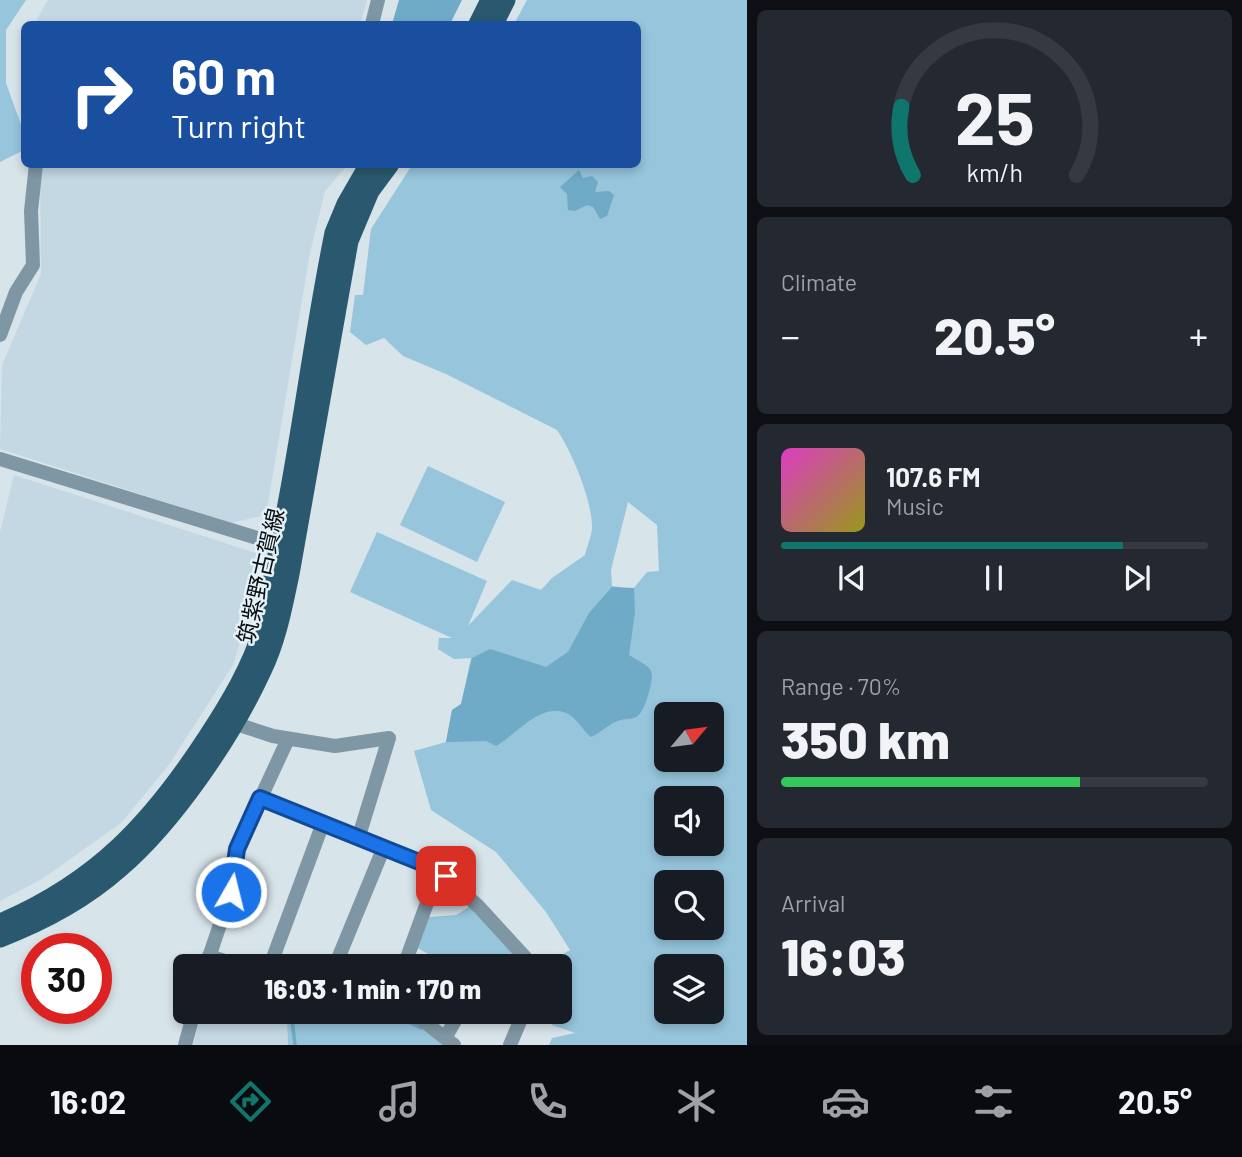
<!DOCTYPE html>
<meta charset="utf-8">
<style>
:root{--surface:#171b24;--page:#242831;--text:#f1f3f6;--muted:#9ea1a6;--line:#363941;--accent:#0f766e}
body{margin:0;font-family:Barlow,"Noto Sans JP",sans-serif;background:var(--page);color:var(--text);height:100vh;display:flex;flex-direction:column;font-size:26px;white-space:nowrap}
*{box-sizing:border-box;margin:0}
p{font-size:23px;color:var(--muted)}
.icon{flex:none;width:38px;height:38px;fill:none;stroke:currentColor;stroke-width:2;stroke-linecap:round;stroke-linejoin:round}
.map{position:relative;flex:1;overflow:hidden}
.panel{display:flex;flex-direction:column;gap:10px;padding:10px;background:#0d0f14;width:495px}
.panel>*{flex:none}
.top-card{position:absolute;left:21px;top:21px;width:620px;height:147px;border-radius:10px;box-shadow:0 4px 10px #0003;background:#1a4fa0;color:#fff;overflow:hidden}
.needle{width:46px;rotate:61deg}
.tools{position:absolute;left:654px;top:702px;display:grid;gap:14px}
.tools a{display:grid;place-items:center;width:70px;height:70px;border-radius:10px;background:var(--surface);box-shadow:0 4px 10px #0003;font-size:35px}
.speed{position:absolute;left:21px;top:933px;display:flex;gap:14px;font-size:35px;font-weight:700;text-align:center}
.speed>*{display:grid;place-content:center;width:91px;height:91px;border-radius:50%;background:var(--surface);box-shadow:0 4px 10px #0003;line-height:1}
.speed .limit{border:10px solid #d22;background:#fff;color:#111}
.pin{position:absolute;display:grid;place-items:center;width:60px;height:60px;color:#fff;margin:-30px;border-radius:14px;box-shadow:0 4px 10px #0006}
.me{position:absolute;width:77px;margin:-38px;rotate:8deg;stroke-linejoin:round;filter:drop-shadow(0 0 5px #0008)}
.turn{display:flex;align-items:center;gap:24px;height:147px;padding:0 35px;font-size:32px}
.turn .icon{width:91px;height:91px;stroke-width:2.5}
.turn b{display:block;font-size:49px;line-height:60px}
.big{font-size:52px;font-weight:800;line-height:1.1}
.panel .card{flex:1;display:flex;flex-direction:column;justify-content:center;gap:10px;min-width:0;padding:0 24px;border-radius:10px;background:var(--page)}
.panel .dial{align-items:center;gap:0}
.dial svg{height:182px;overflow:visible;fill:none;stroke:var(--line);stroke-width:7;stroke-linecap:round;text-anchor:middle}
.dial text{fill:var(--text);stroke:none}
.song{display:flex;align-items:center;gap:21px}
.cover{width:84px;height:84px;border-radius:10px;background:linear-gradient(135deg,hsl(310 70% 55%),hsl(60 70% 35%))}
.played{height:7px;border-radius:4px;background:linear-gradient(90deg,var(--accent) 80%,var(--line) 80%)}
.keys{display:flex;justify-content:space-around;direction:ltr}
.heat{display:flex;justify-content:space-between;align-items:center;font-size:38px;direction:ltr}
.charge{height:10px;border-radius:5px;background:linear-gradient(90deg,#34c759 70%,var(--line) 0)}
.trip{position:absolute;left:173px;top:954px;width:399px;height:70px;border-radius:10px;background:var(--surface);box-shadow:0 4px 10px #0003;font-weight:800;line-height:70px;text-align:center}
.tabs{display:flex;height:112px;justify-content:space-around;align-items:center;background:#090b0e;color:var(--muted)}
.tabs .icon{width:49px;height:49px}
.tabs .active{color:var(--accent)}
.tabs b{font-size:32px;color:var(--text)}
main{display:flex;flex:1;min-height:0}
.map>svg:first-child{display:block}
.built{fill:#c4d8e3}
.green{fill:#96c5dc;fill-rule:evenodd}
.water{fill:#6faac6}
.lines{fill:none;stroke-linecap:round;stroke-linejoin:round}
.stream{stroke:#6faac6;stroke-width:3.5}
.minor{stroke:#7f97a4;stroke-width:14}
.major{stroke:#2a596f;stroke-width:19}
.route-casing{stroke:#114b97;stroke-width:18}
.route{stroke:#1a73e8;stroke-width:12}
.labels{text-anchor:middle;stroke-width:5;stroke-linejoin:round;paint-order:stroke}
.street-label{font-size:23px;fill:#090e10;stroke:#e4f1f8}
</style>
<main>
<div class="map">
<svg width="747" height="1045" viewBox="0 0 747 1045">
<rect width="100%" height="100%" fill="#d7e4ea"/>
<g class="built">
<path d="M 48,0 L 367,0 L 360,24 L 34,24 Z"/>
<path d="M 40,165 L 347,165 L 325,191 L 310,253 L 266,515 L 231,523 L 0,449 L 2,365 L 41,274 Z"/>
<path d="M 14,475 L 259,554 L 258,583 L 233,665 L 168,766 L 121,823 L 42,879 L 0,901 L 0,532 Z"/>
<path d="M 202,1012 L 275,1012 L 287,1020 L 288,1045 L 193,1045 Z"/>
</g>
<g class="green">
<path d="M 0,0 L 26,0 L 6,30 L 6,83 L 24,133 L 24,150 L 0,162 Z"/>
<path d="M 527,0 L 747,0 L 747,1045 L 549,1045 L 552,1038 L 575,1033 L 552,1025 L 568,990 L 560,985 L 560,966 L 435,966 L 433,957 L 416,947 L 429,917 L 456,915 L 469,907 L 530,965 L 556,958 L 570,950 L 546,912 L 496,852 L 431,810 L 414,751 L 446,742 L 452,710 L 461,704 L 471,658 L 454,659 L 438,649 L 439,638 L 452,638 L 350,592 L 377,532 L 487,581 L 468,626 L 512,580 L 541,590 L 552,578 L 585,555 C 587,547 591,537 592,529 C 593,502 572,452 557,430 L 446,374 L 403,356 L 384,338 L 366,345 L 350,332 L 355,295 L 363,295 L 371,229 L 412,165 L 637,164 L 637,24 L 514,24 ZM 628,502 L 657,525 L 659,571 L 647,572 L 633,589 L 612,586 L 611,570 ZM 667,714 L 712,714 L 712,760 L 667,760 ZM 667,798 L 712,798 L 712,844 L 667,844 ZM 667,882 L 712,882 L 712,928 L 667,928 ZM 667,966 L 712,966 L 712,1012 L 667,1012 Z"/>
<path d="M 428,466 L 505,502 L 477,562 L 400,525 Z"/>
<path d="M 375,1012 C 409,1012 420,1024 445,1045 L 288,1045 L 287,1020 L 332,1024 Z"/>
</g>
<g class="water">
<path d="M 399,0 L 462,0 L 450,24 L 392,24 Z"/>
<path d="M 579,170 L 583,178 L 592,176 L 598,182 L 595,192 L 609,191 L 614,195 L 607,216 L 600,219 L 593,207 L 587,205 L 575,211 L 568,210 L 567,194 L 560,187 Z"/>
<path d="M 612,587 L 634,588 L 635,612 L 629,655 C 651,669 656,666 649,692 C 638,732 630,711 610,725 C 603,729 598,734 591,737 C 582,730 578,719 568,714 C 542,700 515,736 496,746 L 486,741 L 446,742 L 452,710 L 461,704 L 472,658 L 490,649 L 546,667 L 568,652 L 589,613 Z"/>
</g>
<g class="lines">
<g class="stream">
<path d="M 372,1015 L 399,1017 L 421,1028"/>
<path d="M 292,1019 L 295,1045"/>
</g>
<g class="minor">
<path d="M 372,24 L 378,0"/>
<path d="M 0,335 L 16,292 L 33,265 L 31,211 L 36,164"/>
<path d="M 0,459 L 280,545"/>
<path d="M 233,723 L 273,736 L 335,746 L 389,738 L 359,836"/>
<path d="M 260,798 L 439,870 L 479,907 L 533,966"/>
<path d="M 209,956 L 240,966"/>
<path d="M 206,966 L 231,892 L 237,849 L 288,739"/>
<path d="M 270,966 L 323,823"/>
<path d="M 335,966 L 384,847"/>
<path d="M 404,966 L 439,870"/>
<path d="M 290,1012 L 315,1015 L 317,1012"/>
<path d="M 412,1012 L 454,1045"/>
<path d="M 315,1015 L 342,1017 L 369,1012"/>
<path d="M 445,1038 L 460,1012"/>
<path d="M 185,1045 L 194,1012"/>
<path d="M 510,1045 L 524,1012"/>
</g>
<g class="major">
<path d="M 478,24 L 490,0"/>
<path d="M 494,24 L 506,0"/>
<path d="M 0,923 C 97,882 152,822 208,736 C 230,702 251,667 263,628 C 269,604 272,579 277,555 C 300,448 312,340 334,233 L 346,204 L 369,164"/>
<path d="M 0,938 C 42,922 85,899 119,869 C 174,822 232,736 262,671 C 277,640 283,607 290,574 L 349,241 L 370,191 L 390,164"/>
</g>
</g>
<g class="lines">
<defs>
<path id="route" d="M 231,892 L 237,849 L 260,798 L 439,870 L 446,876"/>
</defs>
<use href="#route" class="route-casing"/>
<use href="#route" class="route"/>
</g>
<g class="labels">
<g class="street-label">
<text transform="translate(261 576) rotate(-77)" y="8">筑紫野古賀線</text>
</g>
</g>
</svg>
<div class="tools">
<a><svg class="needle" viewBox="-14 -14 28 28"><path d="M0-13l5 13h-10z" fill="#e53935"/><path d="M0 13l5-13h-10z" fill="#9ea1a6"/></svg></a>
<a><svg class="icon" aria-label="sound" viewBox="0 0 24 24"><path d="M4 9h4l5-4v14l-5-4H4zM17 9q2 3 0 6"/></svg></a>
<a><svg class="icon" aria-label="search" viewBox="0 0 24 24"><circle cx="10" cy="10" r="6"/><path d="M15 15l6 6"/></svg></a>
<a><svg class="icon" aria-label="layers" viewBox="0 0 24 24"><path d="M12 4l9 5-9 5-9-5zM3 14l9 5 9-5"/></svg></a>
</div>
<div class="speed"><div class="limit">30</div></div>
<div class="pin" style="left:446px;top:876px;background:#d93025"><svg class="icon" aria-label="arrive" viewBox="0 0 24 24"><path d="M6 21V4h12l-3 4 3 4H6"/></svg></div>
<svg class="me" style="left:231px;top:892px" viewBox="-20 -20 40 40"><circle r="17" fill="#1a73e8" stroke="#fff" stroke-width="3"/><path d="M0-11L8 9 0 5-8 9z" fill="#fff"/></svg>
<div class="trip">16:03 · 1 min · 170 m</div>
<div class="top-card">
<div class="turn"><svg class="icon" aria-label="right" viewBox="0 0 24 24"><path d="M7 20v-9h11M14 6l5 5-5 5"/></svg><div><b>60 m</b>Turn right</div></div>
</div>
</div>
<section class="panel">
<div class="card dial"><svg viewBox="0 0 100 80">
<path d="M14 69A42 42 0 1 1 86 69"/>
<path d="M14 69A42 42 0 0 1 9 39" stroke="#0f766e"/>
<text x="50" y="56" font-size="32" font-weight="700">25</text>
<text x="50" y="72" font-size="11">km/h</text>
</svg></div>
<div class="card"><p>Climate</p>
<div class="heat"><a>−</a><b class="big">20.5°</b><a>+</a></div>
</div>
<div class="card">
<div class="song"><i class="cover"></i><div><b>107.6 FM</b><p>Music</p></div></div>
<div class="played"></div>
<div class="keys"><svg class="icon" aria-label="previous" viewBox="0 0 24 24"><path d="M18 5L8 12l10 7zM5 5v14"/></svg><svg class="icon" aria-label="pause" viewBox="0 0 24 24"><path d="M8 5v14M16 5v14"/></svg><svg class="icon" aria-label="next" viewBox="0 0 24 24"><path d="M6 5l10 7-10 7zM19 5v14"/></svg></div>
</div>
<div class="card"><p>Range · 70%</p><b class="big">350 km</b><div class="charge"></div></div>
<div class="card"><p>Arrival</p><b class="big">16:03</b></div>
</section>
</main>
<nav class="tabs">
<b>16:02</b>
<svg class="icon active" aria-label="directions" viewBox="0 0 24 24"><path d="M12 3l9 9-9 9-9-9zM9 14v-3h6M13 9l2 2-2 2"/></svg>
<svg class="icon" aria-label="music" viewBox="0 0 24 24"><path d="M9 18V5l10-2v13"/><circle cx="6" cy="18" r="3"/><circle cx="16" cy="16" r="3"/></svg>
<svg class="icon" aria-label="phone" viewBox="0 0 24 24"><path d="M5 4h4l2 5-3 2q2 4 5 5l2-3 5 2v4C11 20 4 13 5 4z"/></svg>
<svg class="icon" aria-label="climate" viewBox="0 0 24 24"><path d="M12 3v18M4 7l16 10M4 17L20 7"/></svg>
<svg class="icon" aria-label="car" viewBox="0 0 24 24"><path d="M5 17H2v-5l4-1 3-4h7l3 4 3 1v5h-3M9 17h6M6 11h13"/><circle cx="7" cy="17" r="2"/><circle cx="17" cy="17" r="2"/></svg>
<svg class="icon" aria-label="filters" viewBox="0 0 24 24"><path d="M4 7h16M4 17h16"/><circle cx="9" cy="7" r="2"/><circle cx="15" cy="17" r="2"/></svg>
<b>20.5°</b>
</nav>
